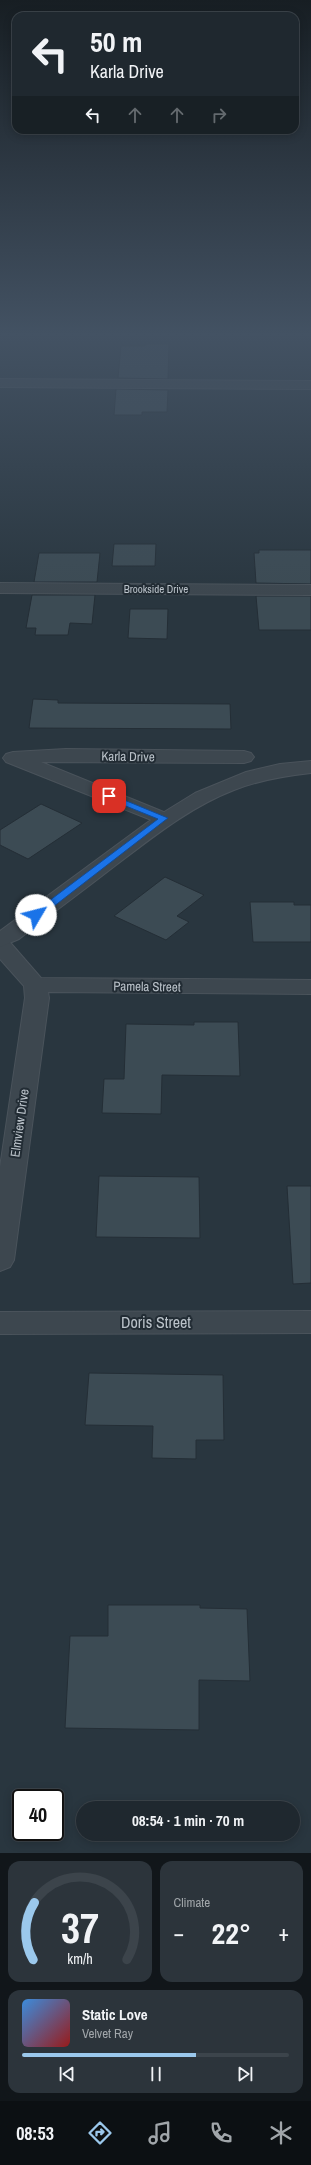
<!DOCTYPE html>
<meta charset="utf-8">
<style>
:root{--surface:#1f282f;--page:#2c343b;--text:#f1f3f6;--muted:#a1a6aa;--line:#3c444b;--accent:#9bc8ec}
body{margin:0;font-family:"Archivo Narrow",sans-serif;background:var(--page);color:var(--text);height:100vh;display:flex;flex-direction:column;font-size:15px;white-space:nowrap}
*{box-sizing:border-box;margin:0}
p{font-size:13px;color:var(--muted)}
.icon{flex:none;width:22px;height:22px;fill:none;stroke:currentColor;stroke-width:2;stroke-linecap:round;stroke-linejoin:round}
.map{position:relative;height:1853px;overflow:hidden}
.side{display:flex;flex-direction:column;gap:8px;padding:8px;background:#11161a;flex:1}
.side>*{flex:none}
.guide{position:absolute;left:12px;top:12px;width:287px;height:122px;border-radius:12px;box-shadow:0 2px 10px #0003,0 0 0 1px var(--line);background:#1f282f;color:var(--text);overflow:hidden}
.speed{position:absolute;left:12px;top:1789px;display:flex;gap:8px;font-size:20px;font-weight:700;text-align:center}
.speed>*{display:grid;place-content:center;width:52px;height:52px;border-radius:50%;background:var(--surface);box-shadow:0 2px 10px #0003,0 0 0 1px var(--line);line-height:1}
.speed .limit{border:2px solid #111;border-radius:6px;background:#fff;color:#111}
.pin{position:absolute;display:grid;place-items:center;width:34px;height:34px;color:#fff;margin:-17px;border-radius:8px;box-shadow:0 2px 6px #0006}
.me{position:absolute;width:44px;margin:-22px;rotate:53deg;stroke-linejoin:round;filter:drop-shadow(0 0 3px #0008)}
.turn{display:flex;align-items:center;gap:14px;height:84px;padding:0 12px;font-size:18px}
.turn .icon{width:52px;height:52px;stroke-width:2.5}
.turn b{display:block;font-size:28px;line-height:34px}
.lanes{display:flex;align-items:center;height:38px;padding:0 12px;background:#0003;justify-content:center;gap:20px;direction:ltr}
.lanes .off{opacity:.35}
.big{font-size:30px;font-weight:800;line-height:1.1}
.side .card{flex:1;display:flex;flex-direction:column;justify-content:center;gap:6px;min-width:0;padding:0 14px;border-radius:12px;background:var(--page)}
.side .dial{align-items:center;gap:0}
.dial svg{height:104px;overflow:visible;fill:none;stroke:var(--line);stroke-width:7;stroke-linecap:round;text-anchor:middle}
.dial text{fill:var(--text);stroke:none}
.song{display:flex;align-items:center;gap:12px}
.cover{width:48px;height:48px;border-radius:6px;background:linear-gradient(135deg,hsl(210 70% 55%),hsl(0 70% 35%))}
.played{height:4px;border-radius:2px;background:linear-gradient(90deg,var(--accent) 65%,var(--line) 65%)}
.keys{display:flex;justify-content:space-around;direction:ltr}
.heat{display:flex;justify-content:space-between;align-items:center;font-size:22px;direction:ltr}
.side .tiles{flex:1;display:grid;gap:8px;grid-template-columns:1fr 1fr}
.card:last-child{grid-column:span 2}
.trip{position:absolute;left:76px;top:1801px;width:224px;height:40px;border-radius:20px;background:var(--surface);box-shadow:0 2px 10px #0003,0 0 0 1px var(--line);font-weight:800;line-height:40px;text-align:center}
.menu{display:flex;height:64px;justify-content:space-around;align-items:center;background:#0c1013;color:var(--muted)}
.menu .icon{width:28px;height:28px}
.menu .selected{color:var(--accent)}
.menu b{font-size:18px;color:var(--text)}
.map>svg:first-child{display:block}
.building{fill:#3c4b54;stroke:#242e36}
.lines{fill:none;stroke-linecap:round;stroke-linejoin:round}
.minor-casing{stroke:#4a535b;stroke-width:2}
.tertiary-casing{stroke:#4a535b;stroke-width:2}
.minor{fill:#3d474f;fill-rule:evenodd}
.tertiary{fill:#3d474f;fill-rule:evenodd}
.route{fill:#1a73e8;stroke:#114b97}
.labels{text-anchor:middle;stroke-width:4;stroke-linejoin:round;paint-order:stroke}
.far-street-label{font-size:11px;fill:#bac2c9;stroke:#222c34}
.street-label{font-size:13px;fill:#bac2c9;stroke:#222c34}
.near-street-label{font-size:16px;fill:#bac2c9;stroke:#222c34}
</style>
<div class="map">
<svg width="311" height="1853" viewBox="0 0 311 1853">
<rect width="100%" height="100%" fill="#29363f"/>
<g class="building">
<path d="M 145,344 L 169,344 L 168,379 L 118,378 L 121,346 L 145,346 Z"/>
<path d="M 116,389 L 168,390 L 167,412 L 142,412 L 142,415 L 114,415 Z"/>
<path d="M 114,544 L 156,544 L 155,566 L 112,566 Z"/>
<path d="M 259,550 L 311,550 L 311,584 L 256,583 L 254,553 L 259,553 Z"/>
<path d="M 39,553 L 100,553 L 97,582 L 34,582 Z"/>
<path d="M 32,595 L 95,595 L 92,624 L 70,623 L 68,635 L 35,635 L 36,628 L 26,628 Z"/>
<path d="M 256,596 L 311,596 L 311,630 L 259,630 Z"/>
<path d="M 130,609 L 168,609 L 167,639 L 128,638 Z"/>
<path d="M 33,699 L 58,700 L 58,703 L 230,704 L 231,729 L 29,728 Z"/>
<path d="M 41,804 L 82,823 L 28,859 L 0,845 L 0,830 Z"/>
<path d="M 165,877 L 204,895 L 177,916 L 189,922 L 166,940 L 114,916 Z"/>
<path d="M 250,902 L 294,902 L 294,905 L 311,905 L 311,942 L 253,942 Z"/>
<path d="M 194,1022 L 238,1022 L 240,1076 L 162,1075 L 161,1114 L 102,1113 L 104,1079 L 124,1079 L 126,1024 L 194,1025 Z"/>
<path d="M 99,1176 L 199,1177 L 200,1238 L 96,1237 Z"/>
<path d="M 287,1186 L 311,1186 L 311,1283 L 293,1284 Z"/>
<path d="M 89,1373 L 223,1375 L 224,1440 L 196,1440 L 196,1459 L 152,1458 L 153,1426 L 85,1425 Z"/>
<path d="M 108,1605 L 200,1605 L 200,1608 L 247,1609 L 250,1681 L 199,1680 L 199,1730 L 65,1728 L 70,1636 L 108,1636 Z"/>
</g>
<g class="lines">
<defs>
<g id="minor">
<path d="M 0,379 L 311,381 L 311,389 L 0,387 Z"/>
<path d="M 0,583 L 311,585 L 311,595 L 0,593 Z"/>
<path d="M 66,749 L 244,751 L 251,753 L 254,757 L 251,761 L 244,763 L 41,762 L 171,815 L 174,819 L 171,823 L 164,825 L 6,762 L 3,758 L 6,754 L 13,752 Z"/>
<path d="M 0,938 L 8,940 L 41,978 L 311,980 L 311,994 L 48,992 L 49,998 L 14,1260 L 10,1267 L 0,1271 L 0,1167 L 25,998 L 24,986 L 0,959 Z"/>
<path d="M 311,1311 L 311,1333 L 0,1334 L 0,1312 Z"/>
</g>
<path id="tertiary" d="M 311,761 L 311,773 C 284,776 259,780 234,790 C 190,807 153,837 116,865 C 84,890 51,914 19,939 L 0,947 L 0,931 L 148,822 L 195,793 L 246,772 L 280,764 Z"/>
</defs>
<use href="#minor" class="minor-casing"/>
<use href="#tertiary" class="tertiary-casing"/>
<use href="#minor" class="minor"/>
<use href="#tertiary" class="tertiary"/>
</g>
<linearGradient id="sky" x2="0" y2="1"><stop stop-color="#171e23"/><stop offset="0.56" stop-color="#435263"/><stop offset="1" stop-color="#435263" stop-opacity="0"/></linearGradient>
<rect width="311" height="597" fill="url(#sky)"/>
<path class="route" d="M 106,795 L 112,795 L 168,818 L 40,917 L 33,917 L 33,913 L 158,819 L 106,798 Z"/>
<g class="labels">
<g class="far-street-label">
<text x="156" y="593">Brookside Drive</text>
</g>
<g class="street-label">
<text transform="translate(128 756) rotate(1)" y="5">Karla Drive</text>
<text transform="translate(147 986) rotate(1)" y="5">Pamela Street</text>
<text transform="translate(19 1123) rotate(-82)" y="5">Elmview Drive</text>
</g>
<g class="near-street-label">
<text x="156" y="1328">Doris Street</text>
</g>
</g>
</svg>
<div class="speed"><div class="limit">40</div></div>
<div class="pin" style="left:109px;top:796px;background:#d93025"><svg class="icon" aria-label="arrive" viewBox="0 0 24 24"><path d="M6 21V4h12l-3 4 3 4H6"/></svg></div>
<svg class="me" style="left:36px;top:915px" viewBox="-20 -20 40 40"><circle r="19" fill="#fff"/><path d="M0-13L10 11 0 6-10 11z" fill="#1a73e8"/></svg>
<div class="trip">08:54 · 1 min · 70 m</div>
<div class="guide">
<div class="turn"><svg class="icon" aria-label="left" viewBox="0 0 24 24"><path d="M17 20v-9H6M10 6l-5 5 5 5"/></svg><div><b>50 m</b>Karla Drive</div></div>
<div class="lanes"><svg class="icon" aria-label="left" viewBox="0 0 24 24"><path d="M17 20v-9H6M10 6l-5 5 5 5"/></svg><svg class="icon off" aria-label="ahead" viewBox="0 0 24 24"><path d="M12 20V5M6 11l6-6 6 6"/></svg><svg class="icon off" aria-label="ahead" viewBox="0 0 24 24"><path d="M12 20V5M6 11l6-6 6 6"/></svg><svg class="icon off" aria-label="right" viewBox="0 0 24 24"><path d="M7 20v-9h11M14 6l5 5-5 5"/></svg></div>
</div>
</div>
<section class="side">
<div class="tiles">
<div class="card dial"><svg viewBox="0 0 100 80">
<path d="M14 69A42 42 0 1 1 86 69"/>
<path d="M14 69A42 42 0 0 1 15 25" stroke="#9bc8ec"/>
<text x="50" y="56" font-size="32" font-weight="700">37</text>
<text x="50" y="72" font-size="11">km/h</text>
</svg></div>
<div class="card"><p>Climate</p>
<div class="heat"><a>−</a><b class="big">22°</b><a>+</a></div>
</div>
<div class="card">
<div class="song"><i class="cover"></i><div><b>Static Love</b><p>Velvet Ray</p></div></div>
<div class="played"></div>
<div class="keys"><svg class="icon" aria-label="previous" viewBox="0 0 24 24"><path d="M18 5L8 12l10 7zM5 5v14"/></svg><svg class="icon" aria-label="pause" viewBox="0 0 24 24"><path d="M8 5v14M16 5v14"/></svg><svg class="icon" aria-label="next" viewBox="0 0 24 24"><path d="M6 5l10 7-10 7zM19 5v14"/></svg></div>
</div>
</div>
</section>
<nav class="menu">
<b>08:53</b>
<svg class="icon selected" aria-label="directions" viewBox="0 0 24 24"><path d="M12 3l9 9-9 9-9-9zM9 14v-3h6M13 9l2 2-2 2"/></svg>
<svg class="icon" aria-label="music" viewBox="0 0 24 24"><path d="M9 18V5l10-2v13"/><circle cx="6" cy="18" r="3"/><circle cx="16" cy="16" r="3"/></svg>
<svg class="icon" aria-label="phone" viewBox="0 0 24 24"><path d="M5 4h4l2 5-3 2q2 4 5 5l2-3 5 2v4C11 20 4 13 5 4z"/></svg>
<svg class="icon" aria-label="climate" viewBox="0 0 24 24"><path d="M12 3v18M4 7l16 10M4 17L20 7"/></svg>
</nav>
